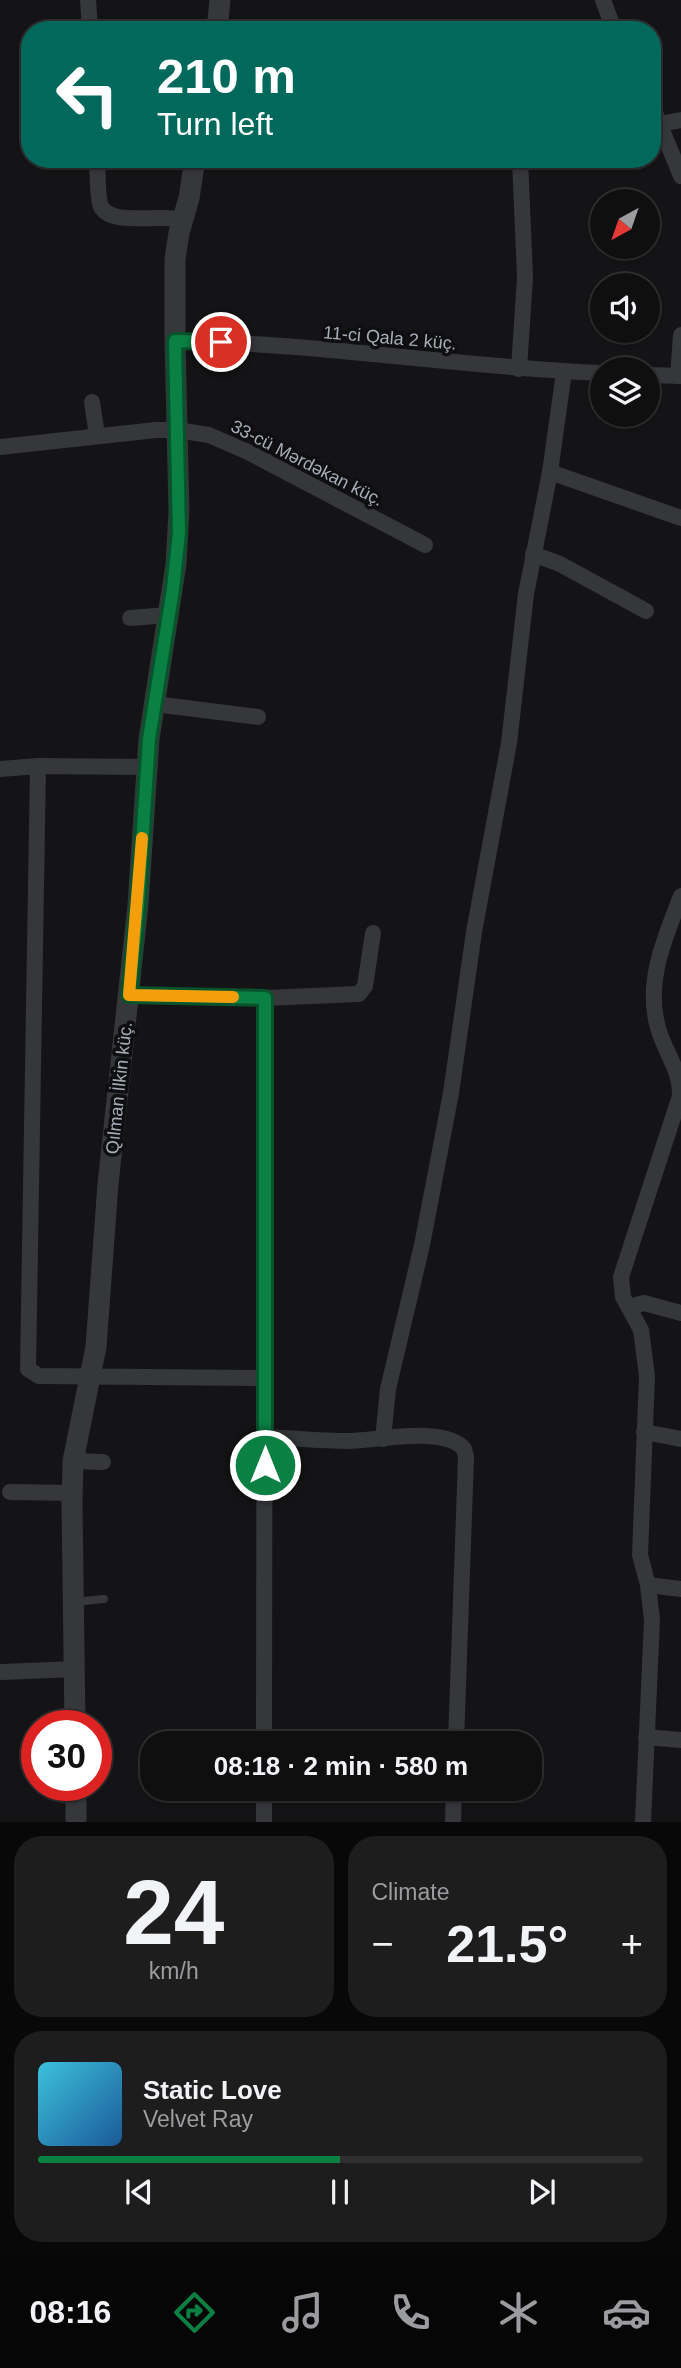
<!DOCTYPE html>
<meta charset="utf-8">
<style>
:root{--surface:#0f0f10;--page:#1d1d1e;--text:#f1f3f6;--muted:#9b9c9f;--line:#2f2f30;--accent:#0b8043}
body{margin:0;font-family:Arial,sans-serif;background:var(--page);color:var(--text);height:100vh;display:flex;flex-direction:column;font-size:26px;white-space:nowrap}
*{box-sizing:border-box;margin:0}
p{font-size:23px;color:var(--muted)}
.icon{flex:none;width:38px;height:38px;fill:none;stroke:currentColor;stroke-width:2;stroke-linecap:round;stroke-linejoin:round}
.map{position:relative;height:1822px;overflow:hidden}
.panel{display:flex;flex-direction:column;gap:14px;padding:14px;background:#080809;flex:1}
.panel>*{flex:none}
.guide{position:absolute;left:21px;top:21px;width:640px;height:147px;border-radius:28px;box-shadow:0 2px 5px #0004,0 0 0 2px var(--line);background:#00695c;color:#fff;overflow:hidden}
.needle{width:46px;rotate:220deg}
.tools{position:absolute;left:590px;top:189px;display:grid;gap:14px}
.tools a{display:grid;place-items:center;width:70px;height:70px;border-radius:50%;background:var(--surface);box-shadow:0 2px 5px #0004,0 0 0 2px var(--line);font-size:35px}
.speed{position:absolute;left:21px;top:1710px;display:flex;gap:14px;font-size:35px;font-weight:700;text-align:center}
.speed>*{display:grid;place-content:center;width:91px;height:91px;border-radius:50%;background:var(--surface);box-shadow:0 2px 5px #0004,0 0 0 2px var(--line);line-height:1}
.speed .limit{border:10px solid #d22;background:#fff;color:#111}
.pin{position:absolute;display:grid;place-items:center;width:60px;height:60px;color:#fff;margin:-30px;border:4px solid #fff;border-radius:50%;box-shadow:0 2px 7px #0007}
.me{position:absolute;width:77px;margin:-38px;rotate:0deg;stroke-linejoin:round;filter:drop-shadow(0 0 5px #0008)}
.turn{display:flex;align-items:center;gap:24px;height:147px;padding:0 21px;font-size:32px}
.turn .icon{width:91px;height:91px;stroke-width:2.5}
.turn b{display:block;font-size:49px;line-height:60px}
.big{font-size:52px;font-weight:800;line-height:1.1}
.panel .widget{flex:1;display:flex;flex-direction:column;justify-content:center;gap:10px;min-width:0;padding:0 24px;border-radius:28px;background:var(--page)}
.panel .dial{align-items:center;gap:0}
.dial b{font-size:91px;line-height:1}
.song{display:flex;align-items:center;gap:21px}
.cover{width:84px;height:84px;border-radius:10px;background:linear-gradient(135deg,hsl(190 70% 55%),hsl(210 70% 35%))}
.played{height:7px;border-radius:4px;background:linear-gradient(90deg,var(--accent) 50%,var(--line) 50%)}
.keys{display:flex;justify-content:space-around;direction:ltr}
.heat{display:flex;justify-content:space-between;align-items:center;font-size:38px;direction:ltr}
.panel .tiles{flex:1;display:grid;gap:14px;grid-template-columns:1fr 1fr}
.widget:last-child{grid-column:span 2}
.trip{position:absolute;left:140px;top:1731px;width:402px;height:70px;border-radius:28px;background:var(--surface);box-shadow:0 2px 5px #0004,0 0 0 2px var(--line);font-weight:800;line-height:70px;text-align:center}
.tabs{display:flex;height:112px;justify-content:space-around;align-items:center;background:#060606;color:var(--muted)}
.tabs .icon{width:49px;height:49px}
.tabs .active{color:var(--accent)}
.tabs b{font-size:32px;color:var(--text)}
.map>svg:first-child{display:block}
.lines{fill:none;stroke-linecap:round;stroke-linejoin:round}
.service{stroke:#35373b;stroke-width:8}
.minor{stroke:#35373b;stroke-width:16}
.tertiary{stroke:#35373b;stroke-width:21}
.route-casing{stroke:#07532c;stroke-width:18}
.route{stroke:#0b8043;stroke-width:12}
.slow{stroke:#f59e0b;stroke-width:12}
.labels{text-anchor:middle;stroke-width:7;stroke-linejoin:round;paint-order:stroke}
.street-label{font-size:18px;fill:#a6adb7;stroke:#0f0f11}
</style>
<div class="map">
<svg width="681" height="1822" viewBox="0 0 681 1822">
<rect width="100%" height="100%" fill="#141416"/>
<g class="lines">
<path class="service" d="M 74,1602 L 104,1599"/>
<g class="minor">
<path d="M 88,0 L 90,30"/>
<path d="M 603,0 L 614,30"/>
<path d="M 653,108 L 681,176"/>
<path d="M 660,124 L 681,120"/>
<path d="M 97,159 C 98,173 97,190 100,204 C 107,228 162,213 183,220"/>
<path d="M 175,341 C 318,343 459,367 602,373"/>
<path d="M 519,369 L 525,277 L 520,159"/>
<path d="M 648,375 L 681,376"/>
<path d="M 678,376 L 681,335"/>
<path d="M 92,402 L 97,435"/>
<path d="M 0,447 L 156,430 L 177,430 L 209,435 L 248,452 L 425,545"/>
<path d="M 550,472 L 681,518"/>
<path d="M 533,554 L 560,564 L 646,611"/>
<path d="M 130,618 L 169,615"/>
<path d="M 155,704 L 258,717"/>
<path d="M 38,766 L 28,1369 L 39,1376 L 264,1378"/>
<path d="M 0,769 L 38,766 L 146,767"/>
<path d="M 129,995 L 265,998 L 359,994 L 365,986 L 373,933"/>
<path d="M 629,1307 L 644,1303 L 681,1313"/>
<path d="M 644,1432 L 681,1439"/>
<path d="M 265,1437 C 293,1438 320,1441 347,1441 C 375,1441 445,1425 464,1449 L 466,1457 L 456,1743"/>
<path d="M 383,1439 L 388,1389 L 422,1245 L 451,1093 L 474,932 L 509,743 L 526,594 L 550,472 L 564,372"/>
<path d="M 73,1461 L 103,1462"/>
<path d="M 10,1492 L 72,1493"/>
<path d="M 648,1585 L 681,1589"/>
<path d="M 2,1672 L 75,1669"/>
<path d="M 646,1737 L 681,1740"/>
<path d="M 264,1743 L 265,998"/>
<path d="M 264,1822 L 264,1788"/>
<path d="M 453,1822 L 454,1788"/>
<path d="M 643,1822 L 652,1620 L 648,1585 L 640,1555 L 647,1376 L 641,1330 L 623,1297 L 621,1277 L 680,1096 C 681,1071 666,1054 659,1031 C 644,984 664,940 681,896"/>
</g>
<g class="tertiary">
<path d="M 217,30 L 220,0"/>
<path d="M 75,1726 L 72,1503 L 73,1461 L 96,1347 L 108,1184 L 138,905 L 149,739 L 176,564 L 179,511 L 175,341 L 175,259 L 179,233 L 189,198 L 195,159"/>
<path d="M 76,1785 L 76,1822"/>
</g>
</g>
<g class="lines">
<defs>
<path id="route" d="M 221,342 L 175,341 L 179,533 L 173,589 L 149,739 L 138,905 L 129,995 L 265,998 L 265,1465"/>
</defs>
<use href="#route" class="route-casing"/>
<use href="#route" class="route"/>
<path class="slow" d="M 142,838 L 129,995 L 233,997"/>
</g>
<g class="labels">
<g class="street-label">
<text transform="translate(390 338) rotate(5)" y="6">11-ci Qala 2 küç.</text>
<text transform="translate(307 463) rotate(27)" y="6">33-cü Mərdəkan küç.</text>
<text transform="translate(119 1088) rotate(-84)" y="6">Qılman İlkin küç.</text>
</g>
</g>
</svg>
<div class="tools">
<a><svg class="needle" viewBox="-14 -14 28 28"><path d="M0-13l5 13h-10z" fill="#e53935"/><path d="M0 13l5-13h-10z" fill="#9b9c9f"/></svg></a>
<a><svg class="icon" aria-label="sound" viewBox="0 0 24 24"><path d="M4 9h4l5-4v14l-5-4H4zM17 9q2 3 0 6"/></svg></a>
<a><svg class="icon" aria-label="layers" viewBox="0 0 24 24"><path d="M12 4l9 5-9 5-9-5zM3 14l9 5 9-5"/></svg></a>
</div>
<div class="speed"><div class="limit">30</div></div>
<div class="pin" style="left:221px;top:342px;background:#d93025"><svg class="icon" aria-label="arrive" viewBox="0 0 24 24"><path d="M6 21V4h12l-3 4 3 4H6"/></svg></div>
<svg class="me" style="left:265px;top:1465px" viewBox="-20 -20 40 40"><circle r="17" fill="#0b8043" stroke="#fff" stroke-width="3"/><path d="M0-11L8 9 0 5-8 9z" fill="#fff"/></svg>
<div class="trip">08:18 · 2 min · 580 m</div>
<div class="guide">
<div class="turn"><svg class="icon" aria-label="left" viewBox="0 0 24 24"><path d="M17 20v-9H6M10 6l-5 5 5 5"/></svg><div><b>210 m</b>Turn left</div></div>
</div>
</div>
<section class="panel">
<div class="tiles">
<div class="widget dial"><b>24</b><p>km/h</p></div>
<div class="widget"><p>Climate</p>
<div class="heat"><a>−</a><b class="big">21.5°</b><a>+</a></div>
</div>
<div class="widget">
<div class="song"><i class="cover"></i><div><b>Static Love</b><p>Velvet Ray</p></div></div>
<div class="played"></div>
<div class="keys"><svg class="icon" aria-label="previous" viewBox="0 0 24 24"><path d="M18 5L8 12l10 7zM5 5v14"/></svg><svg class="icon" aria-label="pause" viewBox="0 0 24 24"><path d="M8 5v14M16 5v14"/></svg><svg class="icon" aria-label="next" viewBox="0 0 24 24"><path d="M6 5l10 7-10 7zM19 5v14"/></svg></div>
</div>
</div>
</section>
<nav class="tabs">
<b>08:16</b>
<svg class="icon active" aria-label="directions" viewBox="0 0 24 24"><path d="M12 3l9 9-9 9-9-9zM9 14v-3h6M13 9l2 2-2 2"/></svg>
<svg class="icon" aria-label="music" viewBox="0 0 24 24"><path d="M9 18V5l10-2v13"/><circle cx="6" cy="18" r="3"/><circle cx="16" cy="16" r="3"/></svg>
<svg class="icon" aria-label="phone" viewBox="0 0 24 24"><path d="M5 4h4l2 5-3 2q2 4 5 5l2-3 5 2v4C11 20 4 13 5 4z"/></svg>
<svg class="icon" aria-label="climate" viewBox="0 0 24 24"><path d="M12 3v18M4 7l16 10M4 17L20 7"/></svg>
<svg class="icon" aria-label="car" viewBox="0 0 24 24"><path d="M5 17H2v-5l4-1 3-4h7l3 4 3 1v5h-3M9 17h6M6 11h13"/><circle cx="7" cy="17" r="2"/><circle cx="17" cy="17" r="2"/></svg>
</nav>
